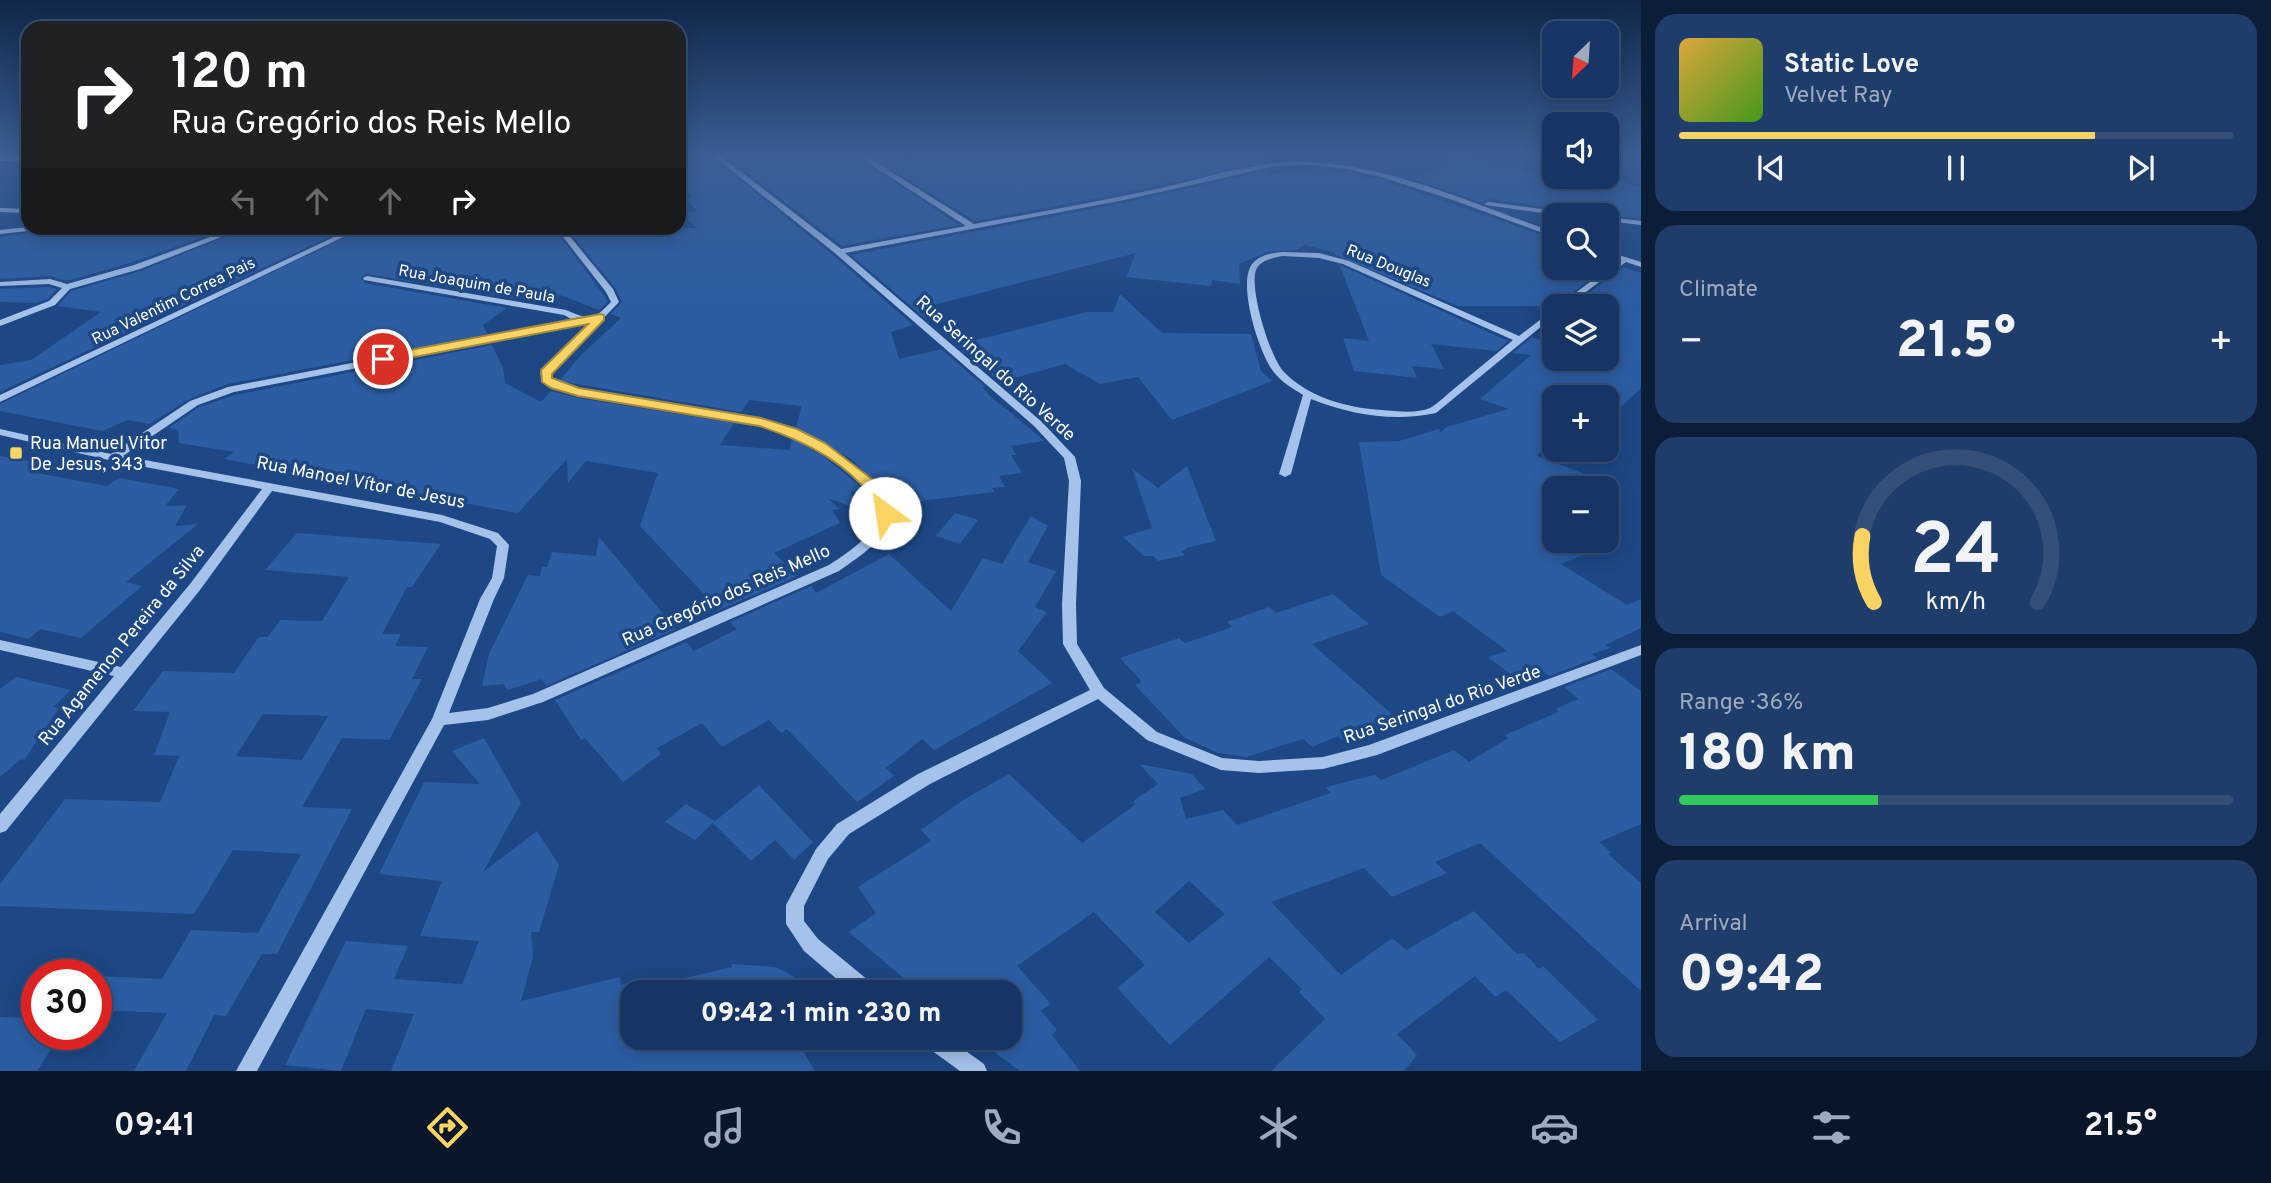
<!DOCTYPE html>
<meta charset="utf-8">
<style>
:root{--surface:#163564;--page:#1f3d6a;--text:#f1f3f6;--muted:#9eabbf;--line:#355078;--accent:#fad463}
body{margin:0;font-family:Overpass,sans-serif;background:var(--page);color:var(--text);height:100vh;display:flex;flex-direction:column;font-size:26px;white-space:nowrap}
*{box-sizing:border-box;margin:0}
p{font-size:23px;color:var(--muted)}
.icon{flex:none;width:38px;height:38px;fill:none;stroke:currentColor;stroke-width:2;stroke-linecap:round;stroke-linejoin:round}
.map{position:relative;flex:1;overflow:hidden}
.details{display:flex;flex-direction:column;gap:14px;padding:14px;background:#0c1d37;width:630px}
.details>*{flex:none}
.hud{position:absolute;left:21px;top:21px;width:665px;height:214px;border-radius:21px;box-shadow:0 4px 18px #0003,0 0 0 2px var(--line);background:#202124;color:#fff;overflow:hidden}
.needle{width:46px;rotate:205deg}
.controls{position:absolute;left:1542px;top:21px;display:grid;gap:14px}
.controls a{display:grid;place-items:center;width:77px;height:77px;border-radius:14px;background:var(--surface);box-shadow:0 4px 18px #0003,0 0 0 2px var(--line);font-size:35px}
.speed{position:absolute;left:21px;top:959px;display:flex;gap:14px;font-size:35px;font-weight:700;text-align:center}
.speed>*{display:grid;place-content:center;width:91px;height:91px;border-radius:50%;background:var(--surface);box-shadow:0 4px 18px #0003,0 0 0 2px var(--line);line-height:1}
.speed .limit{border:10px solid #d22;background:#fff;color:#111}
.pin{position:absolute;display:grid;place-items:center;width:60px;height:60px;color:#fff;margin:-30px;border:4px solid #fff;border-radius:50%;box-shadow:0 2px 7px #0007}
.me{position:absolute;width:77px;margin:-38px;rotate:329deg;stroke-linejoin:round;filter:drop-shadow(0 0 5px #0008)}
.turn{display:flex;align-items:center;gap:24px;height:147px;padding:0 35px;font-size:32px}
.turn .icon{width:91px;height:91px;stroke-width:2.5}
.turn b{display:block;font-size:49px;line-height:60px}
.lanes{display:flex;align-items:center;height:66px;padding:0 35px;background:#0003;justify-content:center;gap:35px;direction:ltr}
.lanes .off{opacity:.35}
.big{font-size:52px;font-weight:800;line-height:1.1}
.details .tile{flex:1;display:flex;flex-direction:column;justify-content:center;gap:10px;min-width:0;padding:0 24px;border-radius:21px;background:var(--page)}
.details .dial{align-items:center;gap:0}
.dial svg{height:182px;overflow:visible;fill:none;stroke:var(--line);stroke-width:7;stroke-linecap:round;text-anchor:middle}
.dial text{fill:var(--text);stroke:none}
.song{display:flex;align-items:center;gap:21px}
.cover{width:84px;height:84px;border-radius:10px;background:linear-gradient(135deg,hsl(40 70% 55%),hsl(100 70% 35%))}
.played{height:7px;border-radius:4px;background:linear-gradient(90deg,var(--accent) 75%,var(--line) 75%)}
.keys{display:flex;justify-content:space-around;direction:ltr}
.heat{display:flex;justify-content:space-between;align-items:center;font-size:38px;direction:ltr}
.charge{height:10px;border-radius:5px;background:linear-gradient(90deg,#34c759 36%,var(--line) 0)}
.trip{position:absolute;left:620px;top:980px;width:402px;height:70px;border-radius:21px;background:var(--surface);box-shadow:0 4px 18px #0003,0 0 0 2px var(--line);font-weight:800;line-height:70px;text-align:center}
.tabs{display:flex;height:112px;justify-content:space-around;align-items:center;background:#091528;color:var(--muted)}
.tabs .icon{width:49px;height:49px}
.tabs .active{color:var(--accent)}
.tabs b{font-size:32px;color:var(--text)}
main{display:flex;flex:1;min-height:0}
.map>svg:first-child{display:block}
.building{fill:#2c5da3;fill-rule:evenodd}
.lines{fill:none;stroke-linecap:round;stroke-linejoin:round}
.minor{fill:#a5c2ea;fill-rule:evenodd}
.major{fill:#e9f0fe;fill-rule:evenodd}
.route{fill:#fad463;stroke:#a28a40;stroke-width:2}
.poi-dot{fill:#fad463;stroke:#1d4785;stroke-width:2.5}
.labels{text-anchor:middle;stroke-width:7;stroke-linejoin:round;paint-order:stroke}
.far-street-label{font-size:16px;fill:#fff;stroke:#1d4785}
.street-label{font-size:18px;fill:#fff;stroke:#1d4785}
.poi-label{font-size:18px;fill:#fff;stroke:#1d4785;text-anchor:start}
</style>
<main>
<div class="map">
<svg width="1641" height="1071" viewBox="0 0 1641 1071">
<rect width="100%" height="100%" fill="#1d4785"/>
<g class="building">
<path d="M 699,154 L 708,154 L 834,256 L 913,325 L 891,332 L 899,359 L 941,349 L 985,387 L 982,387 L 990,396 L 1040,437 L 1044,441 L 1011,446 L 1016,455 L 1011,455 L 1022,473 L 999,476 L 1005,487 L 992,488 L 995,492 L 912,502 L 893,485 L 880,487 L 851,459 L 796,427 L 802,406 L 749,400 L 741,412 L 559,381 L 582,354 L 621,318 L 611,314 L 622,302 L 615,288 L 566,228 L 697,228 L 681,214 L 698,211 L 685,199 L 693,197 L 679,185 L 679,158 Z"/>
<path d="M 723,154 L 852,154 L 959,225 L 842,246 Z"/>
<path d="M 868,154 L 898,154 L 899,161 L 951,154 L 1262,154 L 1265,162 L 1134,191 L 975,221 Z"/>
<path d="M 1453,156 L 1548,175 L 1542,166 L 1554,165 L 1554,177 L 1606,175 L 1641,188 L 1641,218 L 1578,215 L 1571,210 L 1488,199 L 1482,203 L 1414,179 L 1432,169 L 1440,170 Z"/>
<path d="M 1322,169 L 1380,180 L 1554,239 L 1554,268 L 1604,268 L 1556,306 L 1458,306 L 1336,255 L 1334,252 L 1304,245 L 1296,250 L 1267,252 L 1239,264 L 1240,284 L 1212,280 L 1211,286 L 1126,277 L 1136,253 L 926,307 L 927,320 L 851,255 L 1124,203 L 1268,170 L 1270,174 Z"/>
<path d="M 62,228 L 229,228 L 133,262 L 67,281 L 50,276 L 0,279 L 0,237 Z"/>
<path d="M 247,228 L 348,228 L 0,392 L 0,365 L 31,360 L 101,312 L 58,306 L 71,291 L 141,271 Z"/>
<path d="M 364,228 L 554,228 L 608,301 L 599,310 L 560,295 L 553,302 L 522,297 L 519,299 L 366,274 L 361,277 L 364,283 L 507,308 L 483,325 L 487,334 L 228,384 L 189,399 L 150,424 L 128,420 L 102,431 L 0,411 L 0,404 Z"/>
<path d="M 1340,266 L 1342,266 L 1508,341 L 1496,351 L 1431,344 L 1444,369 L 1412,366 L 1417,378 L 1354,371 L 1343,338 L 1369,341 Z"/>
<path d="M 1624,267 L 1641,273 L 1641,388 L 1606,421 L 1606,397 L 1554,397 L 1554,432 L 1537,456 L 1617,486 L 1616,488 L 1554,488 L 1554,541 L 1616,541 L 1561,564 L 1627,605 L 1641,599 L 1641,628 L 1605,645 L 1610,648 L 1592,654 L 1597,658 L 1549,676 L 1540,669 L 1513,676 L 1488,657 L 1507,651 L 1453,611 L 1440,617 L 1381,575 L 1359,442 L 1399,441 L 1439,429 L 1440,433 L 1446,427 L 1509,409 L 1480,399 L 1531,355 L 1513,353 L 1532,337 L 1545,342 L 1554,335 L 1554,359 L 1606,359 L 1606,306 L 1571,306 Z"/>
<path d="M 49,287 L 57,289 L 48,299 L 36,303 L 0,302 L 0,289 Z"/>
<path d="M 1120,294 L 1162,333 L 1251,334 L 1261,371 L 1272,381 L 1172,420 L 1138,377 L 1100,384 L 1065,364 L 1000,382 L 956,345 L 1087,312 L 1113,312 Z"/>
<path d="M 492,345 L 503,368 L 505,383 L 541,402 L 551,391 L 578,398 L 734,423 L 720,445 L 789,450 L 792,439 L 795,440 L 823,456 L 856,483 L 863,490 L 851,492 L 859,509 L 827,498 L 840,509 L 832,510 L 840,523 L 774,553 L 797,576 L 719,610 L 640,526 L 658,473 L 586,461 L 568,483 L 567,459 L 518,513 L 224,459 L 234,452 L 179,443 L 178,430 L 169,428 L 199,407 L 235,395 Z"/>
<path d="M 0,456 L 49,465 L 37,473 L 107,486 L 119,478 L 179,489 L 165,506 L 187,505 L 175,526 L 198,524 L 126,582 L 142,586 L 81,638 L 40,629 L 29,639 L 0,632 Z"/>
<path d="M 1187,466 L 1216,541 L 1186,548 L 1187,549 L 1181,551 L 1185,555 L 1158,561 L 1153,556 L 1144,556 L 1123,537 L 1152,528 L 1132,468 L 1158,488 Z"/>
<path d="M 955,513 L 978,520 L 960,544 L 936,536 Z"/>
<path d="M 1031,516 L 1048,526 L 1028,562 L 1056,571 L 1035,607 L 1047,612 L 1018,651 L 1052,683 L 934,750 L 922,739 L 886,768 L 894,776 L 857,802 L 787,729 L 781,733 L 769,720 L 722,747 L 702,723 L 657,748 L 661,754 L 623,782 L 585,738 L 581,740 L 555,700 L 686,642 L 694,651 L 737,629 L 730,622 L 811,586 L 816,593 L 889,554 L 951,611 L 983,558 L 1002,564 Z"/>
<path d="M 297,533 L 441,544 L 412,587 L 407,587 L 382,634 L 401,634 L 395,646 L 428,647 L 412,679 L 422,679 L 389,740 L 342,738 L 302,807 L 352,809 L 277,954 L 262,954 L 226,1016 L 214,1015 L 186,1071 L 134,1071 L 167,1013 L 96,1010 L 96,976 L 162,979 L 191,930 L 258,933 L 301,854 L 233,850 L 194,914 L 0,906 L 0,884 L 65,799 L 160,802 L 179,756 L 154,755 L 170,712 L 133,711 L 163,671 L 234,673 L 259,637 L 268,637 L 280,620 L 322,621 L 349,577 L 265,570 ZM 263,714 L 328,716 L 302,760 L 236,756 Z"/>
<path d="M 599,537 L 676,629 L 546,686 L 542,679 L 507,690 L 504,684 L 482,686 L 489,654 L 528,575 L 540,576 L 542,567 L 547,567 L 552,552 L 596,556 Z"/>
<path d="M 1333,594 L 1369,624 L 1312,644 L 1402,723 L 1341,740 L 1338,736 L 1312,747 L 1303,739 L 1247,757 L 1218,753 L 1184,737 L 1135,685 L 1142,682 L 1120,658 L 1179,638 L 1185,643 L 1232,627 L 1227,622 L 1269,607 L 1276,613 Z"/>
<path d="M 1611,669 L 1641,691 L 1641,824 L 1599,842 L 1612,853 L 1608,854 L 1641,883 L 1641,991 L 1480,843 L 1435,862 L 1447,873 L 1392,897 L 1364,868 L 1271,902 L 1341,975 L 1392,938 L 1406,950 L 1474,911 L 1517,954 L 1524,953 L 1539,969 L 1543,966 L 1598,1020 L 1560,1042 L 1506,990 L 1495,997 L 1475,976 L 1397,1034 L 1417,1055 L 1404,1071 L 1271,1071 L 1325,1019 L 1299,992 L 1302,989 L 1269,957 L 1170,1045 L 1117,988 L 1145,965 L 1094,912 L 1017,966 L 1051,1004 L 1041,1011 L 1057,1030 L 1052,1035 L 1080,1071 L 1020,1071 L 975,1038 L 1010,1038 L 1010,992 L 920,992 L 849,932 L 876,913 L 858,887 L 931,841 L 921,830 L 963,800 L 1009,774 L 1082,843 L 1136,804 L 1133,801 L 1158,784 L 1139,764 L 1192,774 L 1205,789 L 1180,798 L 1186,819 L 1223,810 L 1237,825 L 1331,793 L 1325,787 L 1375,775 L 1381,780 L 1454,750 L 1469,762 L 1508,738 L 1505,735 L 1558,712 L 1557,708 L 1578,699 L 1564,687 ZM 1189,881 L 1225,914 L 1189,943 L 1155,912 Z"/>
<path d="M 16,677 L 71,690 L 53,707 L 59,708 L 24,760 L 21,759 L 0,777 L 0,689 Z"/>
<path d="M 484,738 L 521,803 L 483,872 L 537,831 L 559,865 L 539,932 L 531,932 L 533,957 L 521,1001 L 620,977 L 621,985 L 632,982 L 632,1038 L 795,1038 L 815,1071 L 391,1071 L 414,1014 L 366,1009 L 341,1071 L 285,1065 L 346,941 L 408,946 L 394,979 L 462,984 L 479,941 L 420,936 L 442,881 L 379,874 L 424,782 L 480,784 L 452,751 Z"/>
<path d="M 759,785 L 813,842 L 794,860 L 775,840 L 751,861 L 713,823 Z"/>
<path d="M 686,804 L 715,821 L 695,840 L 665,822 Z"/>
<path d="M 732,964 L 776,967 L 822,992 L 664,992 L 663,983 L 732,967 Z"/>
<path d="M 0,1017 L 37,1018 L 37,1034 L 61,1034 L 37,1071 L 0,1071 Z"/>
</g>
<g class="lines">
<g class="minor">
<path d="M 711,154 L 718,154 L 841,249 L 966,226 L 855,154 L 863,154 L 974,224 C 1035,213 1096,202 1157,189 C 1207,178 1263,158 1314,162 C 1398,168 1476,205 1554,232 L 1554,237 L 1450,199 L 1381,177 L 1347,169 L 1312,165 L 1276,166 L 1124,200 L 845,253 L 1042,422 L 1075,457 L 1081,481 L 1076,604 L 1077,644 L 1104,688 L 1157,732 L 1222,758 L 1259,761 L 1323,757 L 1369,745 L 1641,645 L 1641,655 L 1377,755 L 1323,769 L 1259,773 L 1221,770 L 1147,740 L 1098,699 L 930,784 L 849,834 L 828,859 L 804,906 L 804,921 L 818,939 L 874,985 L 877,992 L 852,992 L 804,951 L 786,924 L 786,905 L 816,849 L 837,824 L 918,774 L 1090,690 L 1063,644 L 1062,604 L 1069,481 L 1064,458 L 1034,426 L 836,254 Z"/>
<path d="M 1488,202 L 1571,213 L 1575,215 L 1557,215 L 1486,205 L 1484,204 Z"/>
<path d="M 0,208 L 28,209 L 28,213 L 0,212 Z"/>
<path d="M 1606,217 L 1641,221 L 1641,225 L 1606,221 Z"/>
<path d="M 28,227 L 41,228 L 37,230 L 0,234 L 0,230 Z"/>
<path d="M 235,228 L 244,228 L 140,269 L 70,289 L 55,305 L 0,326 L 0,320 L 49,301 L 62,288 L 49,284 L 0,286 L 0,282 L 50,279 L 67,284 L 134,265 Z"/>
<path d="M 353,228 L 362,228 L 0,402 L 0,395 Z"/>
<path d="M 556,228 L 563,228 L 613,289 L 619,302 L 550,374 L 551,379 L 559,384 L 578,389 C 623,396 667,403 711,410 C 736,414 761,418 785,425 C 814,435 893,482 888,517 C 885,542 857,558 839,571 L 543,702 L 488,720 L 444,725 L 257,1071 L 236,1071 L 432,719 L 480,599 L 492,578 L 497,546 L 490,539 L 440,522 L 272,491 L 200,590 L 6,831 L 0,833 L 0,814 L 114,676 L 0,650 L 0,640 L 121,667 L 190,584 L 262,489 L 113,461 L 0,435 L 0,429 L 111,454 L 190,401 L 228,387 L 573,320 L 564,315 L 364,280 L 363,278 L 367,276 L 566,310 C 592,320 590,323 611,302 L 606,292 ZM 590,323 L 540,373 L 543,382 L 551,388 L 578,395 C 622,402 666,408 709,416 C 736,421 762,424 787,434 C 812,444 838,462 858,481 C 898,519 864,542 829,565 L 533,694 L 488,708 L 449,713 L 494,599 L 504,578 L 509,545 L 498,533 L 442,515 L 123,456 L 198,405 L 234,392 Z"/>
<path d="M 1606,251 L 1641,262 L 1641,267 L 1626,262 L 1567,306 L 1558,306 L 1619,260 L 1606,256 Z"/>
<path d="M 1283,252 L 1319,253 L 1349,261 L 1519,336 L 1554,309 L 1554,316 L 1436,413 C 1394,422 1351,415 1311,399 L 1291,474 L 1285,477 L 1279,474 L 1303,395 C 1292,388 1280,381 1273,371 C 1259,353 1236,281 1253,263 C 1261,254 1273,253 1283,252 ZM 1283,256 L 1319,258 L 1343,264 L 1513,340 C 1494,356 1474,372 1455,388 C 1447,394 1439,403 1430,408 C 1417,414 1395,411 1382,410 C 1347,408 1308,397 1284,372 C 1270,358 1249,288 1256,270 C 1260,260 1273,258 1283,256 Z"/>
<path d="M 921,1038 L 948,1038 L 984,1064 L 987,1071 L 960,1071 L 924,1045 Z"/>
</g>
<rect class="major" x="0" y="155" width="28" height="6"/>
</g>
<linearGradient id="sky" x2="0" y2="1"><stop stop-color="#102749"/><stop offset="0.51" stop-color="#3a5e94"/><stop offset="1" stop-color="#3a5e94" stop-opacity="0"/></linearGradient>
<rect width="1641" height="304" fill="url(#sky)"/>
<path class="route" d="M 600,314 L 604,315 L 604,320 L 552,374 L 552,378 L 579,388 L 761,418 L 797,429 L 825,443 L 872,479 L 888,498 L 893,513 L 891,516 L 880,516 C 876,510 875,502 871,496 C 844,461 800,439 759,426 L 578,396 L 551,388 L 542,382 L 541,370 L 588,324 L 383,363 L 377,359 L 383,355 Z"/>
<rect class="poi-dot" x="9" y="446" width="14" height="14" rx="3.5"/>
<g class="labels">
<g class="far-street-label">
<text transform="translate(1389 265) rotate(22)" y="6">Rua Douglas</text>
<text transform="translate(477 283) rotate(10)" y="6">Rua Joaquim de Paula</text>
<text transform="translate(173 300) rotate(-26)" y="6">Rua Valentim Correa Pais</text>
</g>
<g class="street-label">
<text transform="translate(996 368) rotate(42)" y="6">Rua Seringal do Rio Verde</text>
<text transform="translate(361 482) rotate(11)" y="6">Rua Manoel Vítor de Jesus</text>
<text transform="translate(726 595) rotate(-24)" y="6">Rua Gregório dos Reis Mello</text>
<text transform="translate(121 645) rotate(-51)" y="6">Rua Agamenon Pereira da Silva</text>
<text transform="translate(1442 704) rotate(-19)" y="6">Rua Seringal do Rio Verde</text>
</g>
<g class="poi-label">
<text x="30" y="449">Rua Manuel Vitor<tspan x="30" dy="21">De Jesus, 343</tspan></text>
</g>
</g>
</svg>
<div class="controls">
<a><svg class="needle" viewBox="-14 -14 28 28"><path d="M0-13l5 13h-10z" fill="#e53935"/><path d="M0 13l5-13h-10z" fill="#9eabbf"/></svg></a>
<a><svg class="icon" aria-label="sound" viewBox="0 0 24 24"><path d="M4 9h4l5-4v14l-5-4H4zM17 9q2 3 0 6"/></svg></a>
<a><svg class="icon" aria-label="search" viewBox="0 0 24 24"><circle cx="10" cy="10" r="6"/><path d="M15 15l6 6"/></svg></a>
<a><svg class="icon" aria-label="layers" viewBox="0 0 24 24"><path d="M12 4l9 5-9 5-9-5zM3 14l9 5 9-5"/></svg></a>
<a>+</a>
<a>−</a>
</div>
<div class="speed"><div class="limit">30</div></div>
<div class="pin" style="left:383px;top:359px;background:#d93025"><svg class="icon" aria-label="arrive" viewBox="0 0 24 24"><path d="M6 21V4h12l-3 4 3 4H6"/></svg></div>
<svg class="me" style="left:885px;top:513px" viewBox="-20 -20 40 40"><circle r="19" fill="#fff"/><path d="M0-13L10 11 0 6-10 11z" fill="#fad463"/></svg>
<div class="trip">09:42 · 1 min · 230 m</div>
<div class="hud">
<div class="turn"><svg class="icon" aria-label="right" viewBox="0 0 24 24"><path d="M7 20v-9h11M14 6l5 5-5 5"/></svg><div><b>120 m</b>Rua Gregório dos Reis Mello</div></div>
<div class="lanes"><svg class="icon off" aria-label="left" viewBox="0 0 24 24"><path d="M17 20v-9H6M10 6l-5 5 5 5"/></svg><svg class="icon off" aria-label="ahead" viewBox="0 0 24 24"><path d="M12 20V5M6 11l6-6 6 6"/></svg><svg class="icon off" aria-label="ahead" viewBox="0 0 24 24"><path d="M12 20V5M6 11l6-6 6 6"/></svg><svg class="icon" aria-label="right" viewBox="0 0 24 24"><path d="M7 20v-9h11M14 6l5 5-5 5"/></svg></div>
</div>
</div>
<section class="details">
<div class="tile">
<div class="song"><i class="cover"></i><div><b>Static Love</b><p>Velvet Ray</p></div></div>
<div class="played"></div>
<div class="keys"><svg class="icon" aria-label="previous" viewBox="0 0 24 24"><path d="M18 5L8 12l10 7zM5 5v14"/></svg><svg class="icon" aria-label="pause" viewBox="0 0 24 24"><path d="M8 5v14M16 5v14"/></svg><svg class="icon" aria-label="next" viewBox="0 0 24 24"><path d="M6 5l10 7-10 7zM19 5v14"/></svg></div>
</div>
<div class="tile"><p>Climate</p>
<div class="heat"><a>−</a><b class="big">21.5°</b><a>+</a></div>
</div>
<div class="tile dial"><svg viewBox="0 0 100 80">
<path d="M14 69A42 42 0 1 1 86 69"/>
<path d="M14 69A42 42 0 0 1 9 40" stroke="#fad463"/>
<text x="50" y="56" font-size="32" font-weight="700">24</text>
<text x="50" y="72" font-size="11">km/h</text>
</svg></div>
<div class="tile"><p>Range · 36%</p><b class="big">180 km</b><div class="charge"></div></div>
<div class="tile"><p>Arrival</p><b class="big">09:42</b></div>
</section>
</main>
<nav class="tabs">
<b>09:41</b>
<svg class="icon active" aria-label="directions" viewBox="0 0 24 24"><path d="M12 3l9 9-9 9-9-9zM9 14v-3h6M13 9l2 2-2 2"/></svg>
<svg class="icon" aria-label="music" viewBox="0 0 24 24"><path d="M9 18V5l10-2v13"/><circle cx="6" cy="18" r="3"/><circle cx="16" cy="16" r="3"/></svg>
<svg class="icon" aria-label="phone" viewBox="0 0 24 24"><path d="M5 4h4l2 5-3 2q2 4 5 5l2-3 5 2v4C11 20 4 13 5 4z"/></svg>
<svg class="icon" aria-label="climate" viewBox="0 0 24 24"><path d="M12 3v18M4 7l16 10M4 17L20 7"/></svg>
<svg class="icon" aria-label="car" viewBox="0 0 24 24"><path d="M5 17H2v-5l4-1 3-4h7l3 4 3 1v5h-3M9 17h6M6 11h13"/><circle cx="7" cy="17" r="2"/><circle cx="17" cy="17" r="2"/></svg>
<svg class="icon" aria-label="filters" viewBox="0 0 24 24"><path d="M4 7h16M4 17h16"/><circle cx="9" cy="7" r="2"/><circle cx="15" cy="17" r="2"/></svg>
<b>21.5°</b>
</nav>
